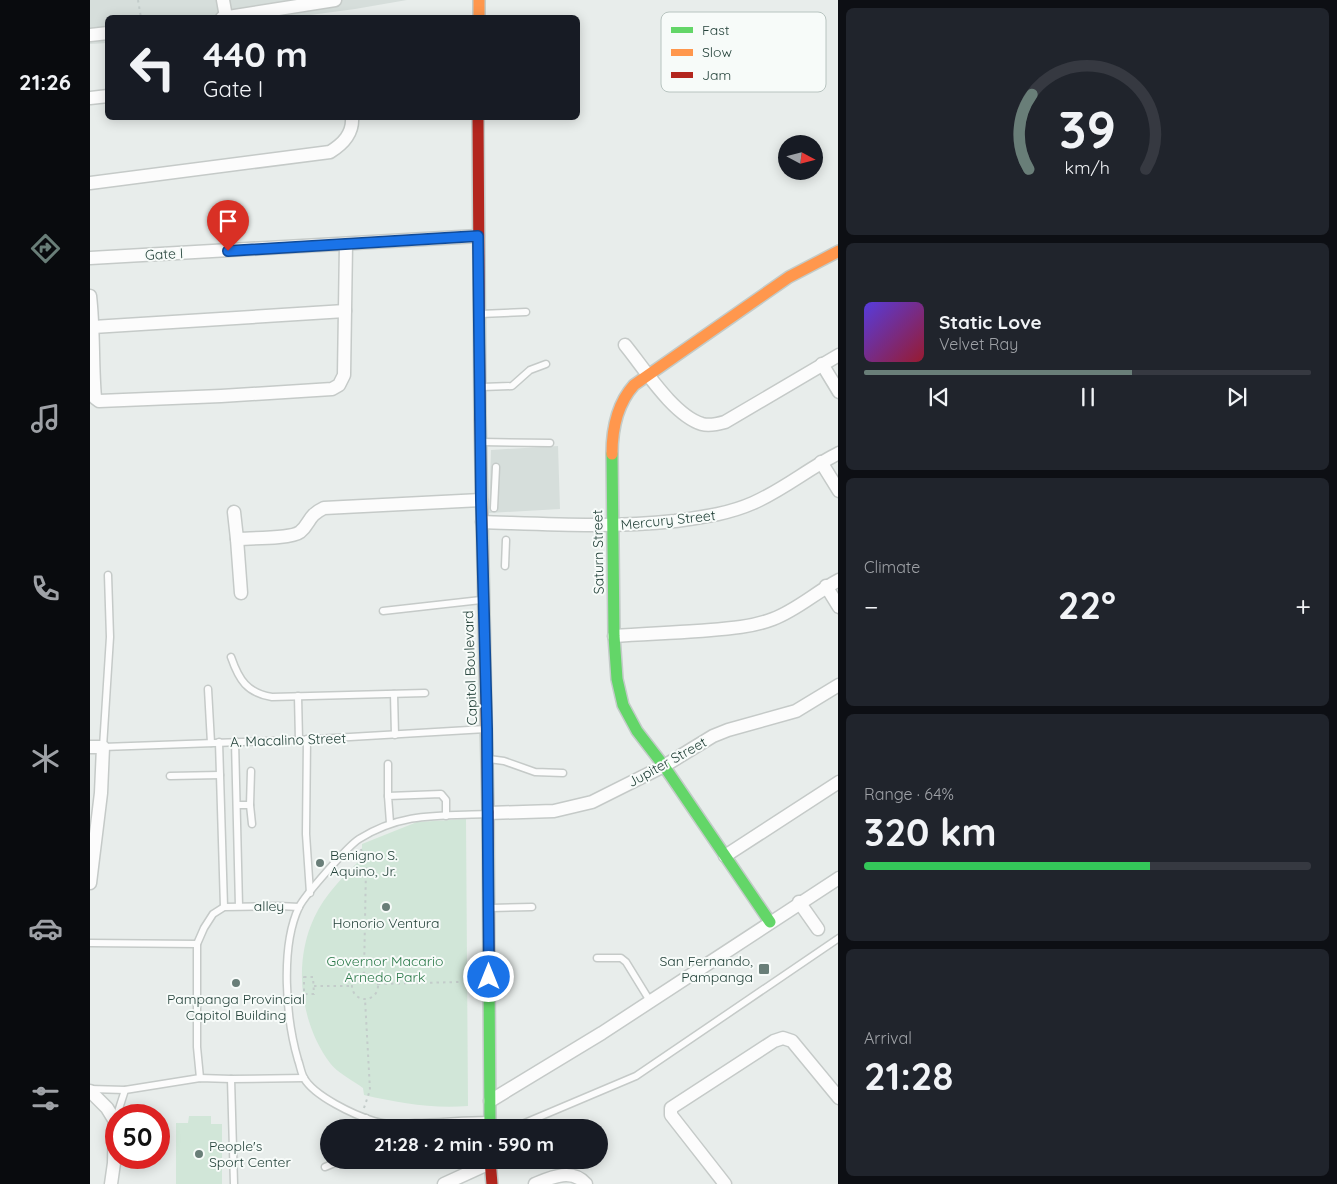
<!DOCTYPE html>
<meta charset="utf-8">
<style>
:root{--surface:#171b24;--page:#20242c;--text:#f1f3f6;--muted:#9ea1a6;--line:#363941;--accent:#697e78}
body{margin:0;font-family:Quicksand,sans-serif;background:var(--page);color:var(--text);height:100vh;display:flex;flex-direction:column;font-size:19px;white-space:nowrap}
*{box-sizing:border-box;margin:0}
p{font-size:16px;color:var(--muted)}
.icon{flex:none;width:28px;height:28px;fill:none;stroke:currentColor;stroke-width:2;stroke-linecap:round;stroke-linejoin:round}
.map{position:relative;flex:1;overflow:hidden}
.sheet{display:flex;flex-direction:column;gap:8px;padding:8px;background:#0d0f14;width:499px}
.sheet>*{flex:none}
.banner{position:absolute;left:15px;top:15px;width:475px;height:105px;border-radius:8px;box-shadow:0 2px 12px #0003;background:#171b24;color:var(--text);overflow:hidden}
.needle{width:32px;rotate:97deg}
.fabs{position:absolute;left:688px;top:135px;display:grid;gap:10px}
.fabs a{display:grid;place-items:center;width:45px;height:45px;border-radius:50%;background:var(--surface);box-shadow:0 2px 12px #0003;font-size:25px}
.speed{position:absolute;left:15px;top:1104px;display:flex;gap:10px;font-size:25px;font-weight:700;text-align:center}
.speed>*{display:grid;place-content:center;width:65px;height:65px;border-radius:50%;background:var(--surface);box-shadow:0 2px 12px #0003;line-height:1}
.speed .limit{border:8px solid #d22;background:#fff;color:#111}
.pin{position:absolute;display:grid;place-items:center;width:42px;height:42px;color:#fff;margin:-51px -21px;border-radius:50% 50% 50% 0;rotate:-45deg;box-shadow:0 0 5px #0007}
.pin .icon{rotate:45deg}
.me{position:absolute;width:55px;margin:-28px;rotate:0deg;stroke-linejoin:round;filter:drop-shadow(0 0 4px #0008)}
.turn{display:flex;align-items:center;gap:18px;height:105px;padding:0 15px;font-size:22px}
.turn .icon{width:65px;height:65px;stroke-width:2.5}
.turn b{display:block;font-size:35px;line-height:42px}
.big{font-size:38px;font-weight:800;line-height:1.1}
.sheet .card{flex:1;display:flex;flex-direction:column;justify-content:center;gap:8px;min-width:0;padding:0 18px;border-radius:8px;background:var(--page)}
.sheet .dial{align-items:center;gap:0}
.dial svg{height:130px;overflow:visible;fill:none;stroke:var(--line);stroke-width:7;stroke-linecap:round;text-anchor:middle}
.dial text{fill:var(--text);stroke:none}
.song{display:flex;align-items:center;gap:15px}
.cover{width:60px;height:60px;border-radius:8px;background:linear-gradient(135deg,hsl(250 70% 55%),hsl(350 70% 35%))}
.played{height:5px;border-radius:2px;background:linear-gradient(90deg,var(--accent) 60%,var(--line) 60%)}
.keys{display:flex;justify-content:space-around;direction:ltr}
.heat{display:flex;justify-content:space-between;align-items:center;font-size:28px;direction:ltr}
.charge{height:8px;border-radius:4px;background:linear-gradient(90deg,#34c759 64%,var(--line) 0)}
.trip{position:absolute;left:230px;top:1119px;width:288px;height:50px;border-radius:25px;background:var(--surface);box-shadow:0 2px 12px #0003;font-weight:800;line-height:50px;text-align:center}
main{display:flex;flex:1;min-height:0}
.menu{display:flex;flex-direction:column;width:90px;justify-content:space-around;align-items:center;background:#090b0e;color:var(--muted)}
.menu .icon{width:35px;height:35px}
.menu .selected{color:var(--accent)}
.menu b{font-size:22px;color:var(--text)}
.map>svg:first-child{display:block}
.built{fill:#d6dedb}
.green{fill:#d1e6d8}
.lines{fill:none;stroke-linecap:round;stroke-linejoin:round}
.lane-casing{stroke:#c5cac8;stroke-width:9}
.street-casing{stroke:#c5cac8;stroke-width:15}
.fast-casing{stroke:#c3cbc8;stroke-width:14}
.slow-casing{stroke:#c3cbc8;stroke-width:14}
.jam-casing{stroke:#c3cbc8;stroke-width:14}
.path{stroke:#c3ccca;stroke-width:2;stroke-dasharray:2.5 4;stroke-linecap:butt}
.lane{stroke:#fcfcfc;stroke-width:6}
.street{stroke:#fcfcfc;stroke-width:12}
.fast{stroke:#63d668;stroke-width:11}
.slow{stroke:#ff974d;stroke-width:11}
.jam{stroke:#b3261e;stroke-width:11}
.route-casing{stroke:#114b97;stroke-width:12}
.route{stroke:#1a73e8;stroke-width:9}
.poi-dot{fill:#697e78;stroke:#f7fbf9;stroke-width:2}
.labels{text-anchor:middle;stroke-width:4;stroke-linejoin:round;paint-order:stroke}
.street-label{font-size:14px;fill:#24423a;stroke:#f7fbf9}
.poi-label{font-size:14px;fill:#24423a;stroke:#f7fbf9;text-anchor:start}
.park-label{font-size:14px;fill:#2d7a4b;stroke:#f7fbf9}
.key{fill:#f7fbf9;stroke:#b8c4c0;stroke-width:1}
.key-label{font-size:14px;fill:#24423a}
</style>
<main>
<nav class="menu">
<b>21:26</b>
<svg class="icon selected" aria-label="directions" viewBox="0 0 24 24"><path d="M12 3l9 9-9 9-9-9zM9 14v-3h6M13 9l2 2-2 2"/></svg>
<svg class="icon" aria-label="music" viewBox="0 0 24 24"><path d="M9 18V5l10-2v13"/><circle cx="6" cy="18" r="3"/><circle cx="16" cy="16" r="3"/></svg>
<svg class="icon" aria-label="phone" viewBox="0 0 24 24"><path d="M5 4h4l2 5-3 2q2 4 5 5l2-3 5 2v4C11 20 4 13 5 4z"/></svg>
<svg class="icon" aria-label="climate" viewBox="0 0 24 24"><path d="M12 3v18M4 7l16 10M4 17L20 7"/></svg>
<svg class="icon" aria-label="car" viewBox="0 0 24 24"><path d="M5 17H2v-5l4-1 3-4h7l3 4 3 1v5h-3M9 17h6M6 11h13"/><circle cx="7" cy="17" r="2"/><circle cx="17" cy="17" r="2"/></svg>
<svg class="icon" aria-label="filters" viewBox="0 0 24 24"><path d="M4 7h16M4 17h16"/><circle cx="9" cy="7" r="2"/><circle cx="15" cy="17" r="2"/></svg>
</nav>
<div class="map">
<svg width="749" height="1184" viewBox="0 0 749 1184">
<rect width="100%" height="100%" fill="#e8edeb"/>
<g class="built">
<path d="M 0,0 L 317,0 L 265,9 L 198,18 L 18,18 L 17,43 L 0,44 Z"/>
<path d="M 468,446 L 470,509 L 399,513 L 401,450 Z"/>
</g>
<g class="green">
<path d="M 376,819 L 378,1106 C 342,1109 309,1103 274,1095 L 273,1088 C 264,1081 246,1072 240,1063 C 210,1023 203,963 224,918 C 235,894 254,876 272,858 L 272,844 L 327,822 Z"/>
<path d="M 99,1116 L 121,1116 L 121,1124 L 132,1124 L 132,1184 L 86,1184 L 86,1123 L 98,1123 Z"/>
</g>
<g class="lines">
<defs>
<g id="lane">
<path d="M 390,314 L 436,312"/>
<path d="M 392,387 L 422,386 L 440,370 L 456,364"/>
<path d="M 392,442 L 460,443"/>
<path d="M 404,508 L 406,467"/>
<path d="M 415,566 L 416,540"/>
<path d="M 18,575 L 20,637 L 13,747 L 209,740 L 396,729"/>
<path d="M 293,611 L 391,600"/>
<path d="M 141,657 C 149,680 157,693 182,697 L 335,693"/>
<path d="M 118,689 L 121,743"/>
<path d="M 304,694 L 305,735"/>
<path d="M 208,696 L 209,740"/>
<path d="M 217,739 L 216,834 L 220,893"/>
<path d="M 145,741 L 149,906"/>
<path d="M 129,742 L 134,907"/>
<path d="M 399,759 L 414,761 L 445,772 L 473,773"/>
<path d="M 80,776 L 130,775"/>
<path d="M 298,796 L 298,764"/>
<path d="M 147,805 L 160,805 L 161,771"/>
<path d="M 160,805 L 162,824"/>
<path d="M 397,814 C 349,816 312,812 269,839 C 258,846 215,895 209,907 C 190,947 196,1019 208,1060 C 210,1065 211,1073 214,1078 C 224,1096 264,1115 284,1121 C 297,1125 311,1124 325,1123 C 349,1123 373,1120 397,1120"/>
<path d="M 300,823 L 298,796 L 351,794 L 356,800 L 356,816"/>
<path d="M 401,908 L 442,907"/>
<path d="M 0,943 L 107,944"/>
<path d="M 507,958 L 531,958 L 536,962 L 560,1001"/>
<path d="M 110,1078 L 107,1047 L 107,944 L 114,928 L 123,914 L 134,907 L 189,906 L 209,907"/>
<path d="M 141,1079 L 144,1184"/>
<path d="M 0,1089 L 35,1090 L 110,1078 L 141,1079 L 214,1078"/>
<path d="M 27,1115 L 35,1090"/>
<path d="M 274,1128 L 276,1118"/>
<path d="M 423,1128 L 546,1076 L 749,938"/>
<path d="M 235,1167 L 252,1160"/>
</g>
<g id="street">
<path d="M 133,0 L 136,17"/>
<path d="M 132,18 L 245,0"/>
<path d="M 0,35 L 18,33"/>
<path d="M 0,98 L 18,96"/>
<path d="M 0,183 L 240,152 C 253,144 263,134 262,118"/>
<path d="M 0,258 L 388,236"/>
<path d="M 0,296 C 4,330 2,364 5,398 L 9,401 L 131,396 L 242,389 L 249,385 L 254,375 L 256,244"/>
<path d="M 3,327 L 255,311"/>
<path d="M 535,345 C 554,368 583,415 612,424 C 619,426 628,424 635,422 L 749,355"/>
<path d="M 732,364 L 749,392"/>
<path d="M 731,462 L 749,491"/>
<path d="M 144,512 L 147,539 C 159,538 201,539 210,532 C 221,523 217,516 234,508 L 391,500"/>
<path d="M 392,522 C 456,524 521,528 585,521 C 613,517 638,514 663,503 C 693,490 719,468 749,453"/>
<path d="M 147,539 L 151,593"/>
<path d="M 736,586 L 749,607"/>
<path d="M 524,636 C 552,634 580,633 608,631 C 632,629 660,628 683,619 C 707,610 726,592 749,580"/>
<path d="M 0,747 L 13,747 L 11,793 L 0,883"/>
<path d="M 398,813 L 464,811 L 502,802 L 574,766 L 623,736 L 638,730 L 706,711 L 749,685"/>
<path d="M 635,856 L 749,782"/>
<path d="M 709,902 L 728,929"/>
<path d="M 0,1091 L 17,1108 L 25,1121 L 24,1163 L 21,1184"/>
<path d="M 400,1101 L 512,1033 L 749,878"/>
<path d="M 354,1184 L 400,1163"/>
<path d="M 445,1184 C 462,1177 482,1168 496,1184"/>
<path d="M 635,1184 L 581,1115 L 581,1108 L 684,1041 L 693,1038 L 702,1041 L 749,1098"/>
</g>
<g id="fast">
<path d="M 522,454 L 524,636 L 527,679 L 533,705 L 547,731 L 574,766 L 680,922"/>
<path d="M 399,974 L 400,1128"/>
</g>
<g id="slow">
<path d="M 389,0 L 389,18"/>
<path d="M 390,419 L 398,812"/>
<path d="M 522,454 C 522,430 527,404 544,385 L 699,277 L 749,251"/>
</g>
<g id="jam">
<path d="M 388,118 L 390,419"/>
<path d="M 398,812 L 399,974"/>
<path d="M 400,1160 L 402,1184"/>
</g>
</defs>
<use href="#lane" class="lane-casing"/>
<use href="#street" class="street-casing"/>
<use href="#fast" class="fast-casing"/>
<use href="#slow" class="slow-casing"/>
<use href="#jam" class="jam-casing"/>
<g class="path">
<path d="M 48,0 L 51,18"/>
<path d="M 271,849 L 276,868 L 274,973"/>
<circle cx="275" cy="986" r="13"/>
<path d="M 214,977 L 223,977 L 224,994 L 214,994 Z"/>
<path d="M 288,984 L 370,982"/>
<path d="M 224,986 L 262,986"/>
<path d="M 274,1108 L 280,1090 L 275,999"/>
</g>
<use href="#lane" class="lane"/>
<use href="#street" class="street"/>
<use href="#fast" class="fast"/>
<use href="#slow" class="slow"/>
<use href="#jam" class="jam"/>
</g>
<g class="lines">
<defs>
<path id="route" d="M 138,251 L 388,236 L 391,500 L 397,729 L 399,977"/>
</defs>
<use href="#route" class="route-casing"/>
<use href="#route" class="route"/>
</g>
<g class="poi-dot">
<circle cx="230" cy="863" r="5"/>
<circle cx="296" cy="907" r="5"/>
<rect x="668" y="963" width="12" height="12" rx="2.5"/>
<circle cx="146" cy="983" r="5"/>
<circle cx="109" cy="1154" r="5"/>
</g>
<g class="labels">
<g class="street-label">
<text transform="translate(74 254) rotate(-3)" y="5">Gate I</text>
<text transform="translate(578 520) rotate(-6)" y="5">Mercury Street</text>
<text transform="translate(508 552) rotate(-91)" y="5">Saturn Street</text>
<text transform="translate(380 668) rotate(-92)" y="5">Capitol Boulevard</text>
<text transform="translate(198 740) rotate(-2)" y="5">A. Macalino Street</text>
<text transform="translate(577 762) rotate(-29)" y="5">Jupiter Street</text>
<text x="179" y="911">alley</text>
</g>
<g class="poi-label">
<text x="240" y="860">Benigno S.<tspan x="240" dy="16">Aquino, Jr.</tspan></text>
<text x="296" y="928" text-anchor="middle">Honorio Ventura</text>
<text x="663" y="966" text-anchor="end">San Fernando,<tspan x="663" dy="16">Pampanga</tspan></text>
<text x="146" y="1004" text-anchor="middle">Pampanga Provincial<tspan x="146" dy="16">Capitol Building</tspan></text>
<text x="119" y="1151">People's<tspan x="119" dy="16">Sport Center</tspan></text>
</g>
<g class="park-label">
<text x="295" y="966">Governor Macario<tspan x="295" dy="16">Arnedo Park</tspan></text>
</g>
</g>
<rect x="571" y="12" width="165" height="80" rx="8" class="key"/>
<rect x="581" y="27" width="22" height="6" fill="#63d668"/>
<rect x="581" y="49" width="22" height="7" fill="#ff974d"/>
<rect x="581" y="72" width="22" height="6" fill="#b3261e"/>
<g class="key-label">
<text x="612" y="35">Fast</text>
<text x="612" y="57">Slow</text>
<text x="612" y="80">Jam</text>
</g>
</svg>
<div class="fabs">
<a><svg class="needle" viewBox="-14 -14 28 28"><path d="M0-13l5 13h-10z" fill="#e53935"/><path d="M0 13l5-13h-10z" fill="#9ea1a6"/></svg></a>
</div>
<div class="speed"><div class="limit">50</div></div>
<div class="pin" style="left:138px;top:251px;background:#d93025"><svg class="icon" aria-label="arrive" viewBox="0 0 24 24"><path d="M6 21V4h12l-3 4 3 4H6"/></svg></div>
<svg class="me" style="left:399px;top:977px" viewBox="-20 -20 40 40"><circle r="17" fill="#1a73e8" stroke="#fff" stroke-width="3"/><path d="M0-11L8 9 0 5-8 9z" fill="#fff"/></svg>
<div class="trip">21:28 · 2 min · 590 m</div>
<div class="banner">
<div class="turn"><svg class="icon" aria-label="left" viewBox="0 0 24 24"><path d="M17 20v-9H6M10 6l-5 5 5 5"/></svg><div><b>440 m</b>Gate I</div></div>
</div>
</div>
<section class="sheet">
<div class="card dial"><svg viewBox="0 0 100 80">
<path d="M14 69A42 42 0 1 1 86 69"/>
<path d="M14 69A42 42 0 0 1 16 23" stroke="#697e78"/>
<text x="50" y="56" font-size="32" font-weight="700">39</text>
<text x="50" y="72" font-size="11">km/h</text>
</svg></div>
<div class="card">
<div class="song"><i class="cover"></i><div><b>Static Love</b><p>Velvet Ray</p></div></div>
<div class="played"></div>
<div class="keys"><svg class="icon" aria-label="previous" viewBox="0 0 24 24"><path d="M18 5L8 12l10 7zM5 5v14"/></svg><svg class="icon" aria-label="pause" viewBox="0 0 24 24"><path d="M8 5v14M16 5v14"/></svg><svg class="icon" aria-label="next" viewBox="0 0 24 24"><path d="M6 5l10 7-10 7zM19 5v14"/></svg></div>
</div>
<div class="card"><p>Climate</p>
<div class="heat"><a>−</a><b class="big">22°</b><a>+</a></div>
</div>
<div class="card"><p>Range · 64%</p><b class="big">320 km</b><div class="charge"></div></div>
<div class="card"><p>Arrival</p><b class="big">21:28</b></div>
</section>
</main>
